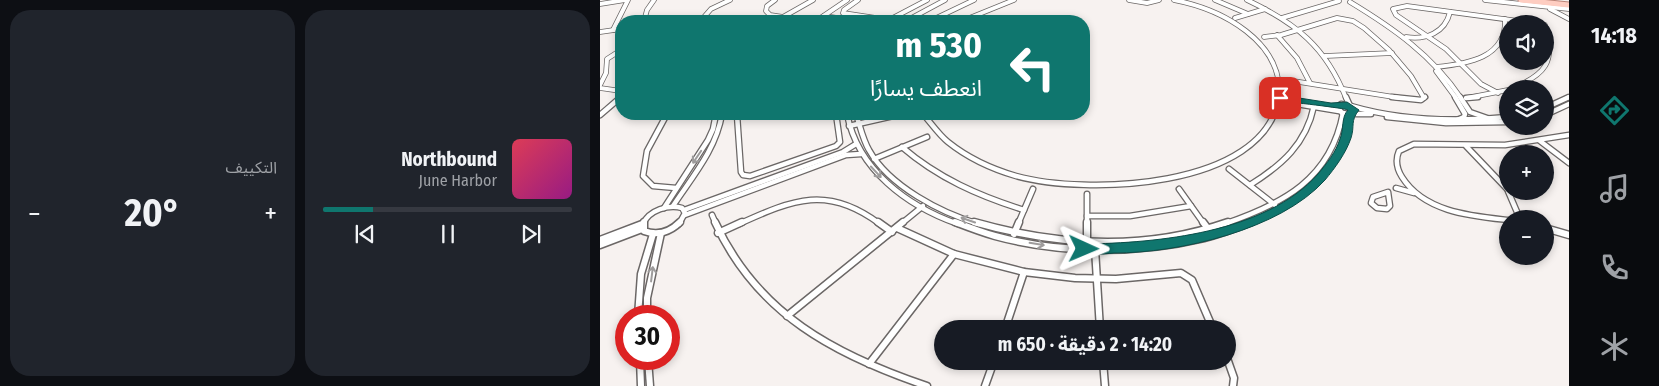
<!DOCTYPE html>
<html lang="ar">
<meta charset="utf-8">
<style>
:root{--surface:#171b24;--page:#20242c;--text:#f1f3f6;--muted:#9ea1a6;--line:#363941;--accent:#0f766e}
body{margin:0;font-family:"Fira Sans Condensed","Noto Sans Arabic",sans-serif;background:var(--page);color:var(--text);direction:rtl;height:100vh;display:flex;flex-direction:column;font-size:19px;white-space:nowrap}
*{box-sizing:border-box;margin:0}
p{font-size:16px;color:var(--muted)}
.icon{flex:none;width:28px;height:28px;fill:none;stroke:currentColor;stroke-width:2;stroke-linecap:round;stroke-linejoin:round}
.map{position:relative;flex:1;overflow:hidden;direction:ltr}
.panel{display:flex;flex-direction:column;gap:10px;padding:10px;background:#0d0f14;width:600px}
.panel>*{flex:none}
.banner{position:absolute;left:15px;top:15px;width:475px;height:105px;border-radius:20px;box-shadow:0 2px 8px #0003;direction:rtl;background:#0f766e;color:#fff;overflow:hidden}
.buttons{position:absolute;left:899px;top:15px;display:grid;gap:10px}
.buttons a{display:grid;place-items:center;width:55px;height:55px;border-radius:50%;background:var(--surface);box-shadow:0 2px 8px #0003;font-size:25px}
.speed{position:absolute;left:15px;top:305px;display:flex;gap:10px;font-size:25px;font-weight:700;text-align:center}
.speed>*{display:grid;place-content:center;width:65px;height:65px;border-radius:50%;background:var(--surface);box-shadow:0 2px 8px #0003;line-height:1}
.speed .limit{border:8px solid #d22;background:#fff;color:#111}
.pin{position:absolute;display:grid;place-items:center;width:42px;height:42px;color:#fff;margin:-21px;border-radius:10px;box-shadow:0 2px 8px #0006}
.me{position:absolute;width:55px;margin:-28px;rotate:91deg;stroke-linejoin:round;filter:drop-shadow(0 0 4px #0008)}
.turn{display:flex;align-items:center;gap:18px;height:105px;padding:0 25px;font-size:22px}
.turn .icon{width:65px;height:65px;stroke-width:2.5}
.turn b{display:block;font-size:35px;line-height:42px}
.big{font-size:38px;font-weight:700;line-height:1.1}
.panel .card{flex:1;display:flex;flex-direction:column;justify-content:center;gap:8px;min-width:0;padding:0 18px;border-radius:20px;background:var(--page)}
.song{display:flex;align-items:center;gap:15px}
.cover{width:60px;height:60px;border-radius:8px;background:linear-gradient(135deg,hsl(350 70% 55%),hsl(310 70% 35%))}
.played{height:5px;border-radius:2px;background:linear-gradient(90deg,var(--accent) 20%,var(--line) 20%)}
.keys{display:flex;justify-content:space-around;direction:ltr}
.heat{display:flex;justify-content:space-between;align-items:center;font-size:28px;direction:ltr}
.panel .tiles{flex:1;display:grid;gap:10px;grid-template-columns:repeat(2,1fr)}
.trip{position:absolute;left:334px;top:320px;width:302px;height:50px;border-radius:25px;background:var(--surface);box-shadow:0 2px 8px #0003;font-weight:700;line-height:50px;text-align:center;direction:rtl}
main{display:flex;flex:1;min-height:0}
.menu{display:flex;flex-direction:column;width:90px;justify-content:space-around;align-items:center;background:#090b0e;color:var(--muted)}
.menu .icon{width:35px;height:35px}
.menu .active{color:var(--accent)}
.menu b{font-size:22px;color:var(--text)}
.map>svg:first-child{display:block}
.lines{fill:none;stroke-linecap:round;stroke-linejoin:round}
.minor-far2-casing{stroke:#6b6766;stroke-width:5.5}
.minor-far1-casing{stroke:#6b6766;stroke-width:7}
.minor-casing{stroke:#6b6766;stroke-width:9}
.major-casing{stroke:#ba8377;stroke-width:7}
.minor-far2{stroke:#fff;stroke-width:4}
.minor-far1{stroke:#fff;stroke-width:4.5}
.minor{stroke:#fff;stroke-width:6}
.major{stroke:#fecdc1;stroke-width:5}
.oneway{stroke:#9e9c9c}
.route{fill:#0f766e;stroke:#0a4d48}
</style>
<main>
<nav class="menu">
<b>14:18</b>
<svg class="icon active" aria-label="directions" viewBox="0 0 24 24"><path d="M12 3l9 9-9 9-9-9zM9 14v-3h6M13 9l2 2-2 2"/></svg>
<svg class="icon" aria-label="music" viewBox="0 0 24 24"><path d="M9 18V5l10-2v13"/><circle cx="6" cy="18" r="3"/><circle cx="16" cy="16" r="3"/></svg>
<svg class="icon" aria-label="phone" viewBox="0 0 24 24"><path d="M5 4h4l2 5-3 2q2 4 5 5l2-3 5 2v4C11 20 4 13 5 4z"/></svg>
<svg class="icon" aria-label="climate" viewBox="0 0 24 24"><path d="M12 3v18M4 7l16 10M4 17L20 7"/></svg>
</nav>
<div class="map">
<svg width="969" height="386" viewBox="0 0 969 386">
<rect width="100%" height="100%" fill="#f7f2f0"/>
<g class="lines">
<defs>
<g id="minor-far2">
<path d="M 175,0 L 167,6 L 166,11 L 170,15 L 183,17"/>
<path d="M 258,0 L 244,10 L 243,13 L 289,20 L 327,0"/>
<path d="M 529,0 L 547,3 L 559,0"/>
<path d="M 574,0 C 621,9 684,41 679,98"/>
<path d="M 615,0 L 648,14"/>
<path d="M 647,0 C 696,23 726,47 746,98"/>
<path d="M 885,0 L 969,9"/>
<path d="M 750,2 C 793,28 832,55 861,98"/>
<path d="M 0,4 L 25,0"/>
<path d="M 950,9 L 969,19"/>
<path d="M 224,16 L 257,21"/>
<path d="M 635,18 L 665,9"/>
<path d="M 682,18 L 739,1"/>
<path d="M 44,21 L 47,10 L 54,0"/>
<path d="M 105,21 L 104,17 L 111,9 L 130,0"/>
<path d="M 176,21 L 213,0"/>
<path d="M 216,21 L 247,0"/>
<path d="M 306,21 L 345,0"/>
<path d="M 330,21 L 374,0"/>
<path d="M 362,21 L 414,0"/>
<path d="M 13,30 L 28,0"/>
<path d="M 0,32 L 21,29"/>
<path d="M 677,35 L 697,58 L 710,83"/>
<path d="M 664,37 L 681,35 L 737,18 L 753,21 L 764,28 L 789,50 L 811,76 L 824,98"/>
<path d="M 806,37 C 826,40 845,33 850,12"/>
<path d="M 725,56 L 792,53"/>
<path d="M 836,67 C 867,64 907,58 905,19"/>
<path d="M 836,71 L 856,98"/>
<path d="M 693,81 L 800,98"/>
<path d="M 0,85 L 6,73 L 7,59 L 21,50"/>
<path d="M 0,88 L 21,91"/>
<path d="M 911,89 C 945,75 957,62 945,25"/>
<path d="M 898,93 L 881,84 L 846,49 L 796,15 L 793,9 L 807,6 L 940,24"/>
<path d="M 867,98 L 908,90"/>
<path d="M 967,98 L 969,97"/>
</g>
<g id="minor-far1">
<path d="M 746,97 L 750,106"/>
<path d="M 792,97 L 821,100 L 825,97"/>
<path d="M 855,97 L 865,114 L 864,117 L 857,120"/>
<path d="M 860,97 L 870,112 L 890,119"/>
<path d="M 866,98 L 878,97"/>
<path d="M 679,101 L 739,111"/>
<path d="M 741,104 L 751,106 L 754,112 L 749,114 L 742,113 L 737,107 Z"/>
<path d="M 751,106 C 802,121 855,122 908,117"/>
<path d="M 945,108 L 969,97"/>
<path d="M 67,114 L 47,151 L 43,176 L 53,186 L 76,188"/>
<path d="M 247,114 C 258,170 307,206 358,224"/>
<path d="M 256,114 C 260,126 263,140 269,150 C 289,186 341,213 379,224"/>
<path d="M 323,114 C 331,123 339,135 348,142 C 368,158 392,169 416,176 C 484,195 665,190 679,97"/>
<path d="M 752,114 L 771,114"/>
<path d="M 0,115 L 21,97"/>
<path d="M 945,115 L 969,104"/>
<path d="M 122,116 L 137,115 L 141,172 L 143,175 L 150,176 L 236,146 L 240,142 L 236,114"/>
<path d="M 787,117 L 846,123 L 908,122"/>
<path d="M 249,126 L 302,114"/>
<path d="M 940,141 L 969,163"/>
<path d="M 866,146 L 908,190"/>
<path d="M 302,147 C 338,178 379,196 424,210"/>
<path d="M 274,159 L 327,137"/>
<path d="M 629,169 L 675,205"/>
<path d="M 650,185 C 682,165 706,144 714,106"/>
<path d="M 796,188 L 814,193"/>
<path d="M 579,189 L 604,224"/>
<path d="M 908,191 L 920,219"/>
<path d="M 788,192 L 790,206 L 787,209 L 777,208 L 771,203 L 773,197 Z"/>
<path d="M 487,194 L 487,224"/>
<path d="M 73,206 C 92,177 116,150 122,114"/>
<path d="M 64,208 L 108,140 L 113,129 L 116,114"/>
<path d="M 84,210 L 243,152 L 256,144"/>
<path d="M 85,215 L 246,155 L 261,154"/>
<path d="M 112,215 L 116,224"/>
<path d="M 487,216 L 530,216 L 591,206"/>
<path d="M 908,220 C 871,216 824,212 802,177 C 797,169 795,160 799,151 L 814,144 L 905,145 L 969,135"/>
<path d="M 43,224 C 49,210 69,204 82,208 L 85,213 L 79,224"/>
<path d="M 139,224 C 194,199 228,185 280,224"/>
<path d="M 301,224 L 323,206"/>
<path d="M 418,224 L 433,189"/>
<path d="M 624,224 C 683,204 731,179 743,113"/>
<path d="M 648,224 C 657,221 666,215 675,210 C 716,188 744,162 749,114"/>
</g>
<g id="minor">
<path d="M 44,222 L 44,231 C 57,236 70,232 80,222"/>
<path d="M 115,222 C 157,314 235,355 327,386"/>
<path d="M 278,222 L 292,232"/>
<path d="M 355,222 C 368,227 381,232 395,236 C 461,254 537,254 604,238 C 620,234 636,228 651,222"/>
<path d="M 374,222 C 458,246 545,251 628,222"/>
<path d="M 487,222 L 487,243"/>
<path d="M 603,222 L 609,230"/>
<path d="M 297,228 L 354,254 L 424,272 L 475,278 L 516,279 L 581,273 L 592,280 L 613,329"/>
<path d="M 945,228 L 969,235"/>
<path d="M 118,233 L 142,222"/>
<path d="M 414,234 L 419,222"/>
<path d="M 0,240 L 42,224"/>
<path d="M 0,245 L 42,229"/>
<path d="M 495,249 L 500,329"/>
<path d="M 38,316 L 41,274 L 53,234"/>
<path d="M 47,316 L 47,298 L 61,233"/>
<path d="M 187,316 L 303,222"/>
<path d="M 405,329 L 424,272"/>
<path d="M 40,359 L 41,386"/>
<path d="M 48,359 L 50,386"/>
<path d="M 503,361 L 505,386"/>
<path d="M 628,361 L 634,378 L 633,386"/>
<path d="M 269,364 L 354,254"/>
<path d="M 385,386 L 394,361"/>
</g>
<path id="major" d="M 921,0 L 969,5"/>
</defs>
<use href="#minor-far2" class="minor-far2-casing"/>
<use href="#minor-far1" class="minor-far1-casing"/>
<use href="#minor" class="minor-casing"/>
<use href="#major" class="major-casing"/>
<use href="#minor-far2" class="minor-far2"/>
<use href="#minor-far1" class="minor-far1"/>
<use href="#minor" class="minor"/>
<use href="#major" class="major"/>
</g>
<defs><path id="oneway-shaft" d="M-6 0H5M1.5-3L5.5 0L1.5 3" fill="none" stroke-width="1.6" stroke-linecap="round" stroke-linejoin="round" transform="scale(1.25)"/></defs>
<g class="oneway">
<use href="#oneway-shaft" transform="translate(97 157) rotate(124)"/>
<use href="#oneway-shaft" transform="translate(276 172) rotate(47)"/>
<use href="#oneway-shaft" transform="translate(368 220) rotate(-161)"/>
<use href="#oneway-shaft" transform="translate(437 244) rotate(9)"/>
<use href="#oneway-shaft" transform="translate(52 274) rotate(-83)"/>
</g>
<path class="route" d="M 680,95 L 731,103 L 747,102 L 759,110 C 750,121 755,126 751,138 C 746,153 735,168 725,180 C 680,230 579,253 514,253 C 503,254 490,256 480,252 L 478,249 L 480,245 L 484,244 C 557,243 666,233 718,174 C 727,163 736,152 740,139 C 744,130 741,117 748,110 C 745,108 688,102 676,100 L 675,98 Z"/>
</svg>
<div class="buttons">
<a><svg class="icon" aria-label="sound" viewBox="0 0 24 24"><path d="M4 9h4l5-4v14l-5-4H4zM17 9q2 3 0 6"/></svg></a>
<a><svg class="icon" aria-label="layers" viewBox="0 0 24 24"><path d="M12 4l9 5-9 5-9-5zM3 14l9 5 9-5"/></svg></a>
<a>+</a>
<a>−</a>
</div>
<div class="speed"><div class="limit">30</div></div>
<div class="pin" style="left:680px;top:98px;background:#d93025"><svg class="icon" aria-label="arrive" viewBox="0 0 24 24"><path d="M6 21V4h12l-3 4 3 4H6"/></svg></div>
<svg class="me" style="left:484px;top:249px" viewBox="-20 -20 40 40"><path d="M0-17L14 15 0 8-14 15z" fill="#0f766e" stroke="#fff" stroke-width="4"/></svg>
<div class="trip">14:20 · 2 دقيقة · 650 m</div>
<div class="banner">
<div class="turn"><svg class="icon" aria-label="left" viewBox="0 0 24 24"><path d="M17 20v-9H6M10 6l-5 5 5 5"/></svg><div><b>530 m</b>انعطف يسارًا</div></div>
</div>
</div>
<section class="panel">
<div class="tiles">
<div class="card">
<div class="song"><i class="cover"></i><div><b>Northbound</b><p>June Harbor</p></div></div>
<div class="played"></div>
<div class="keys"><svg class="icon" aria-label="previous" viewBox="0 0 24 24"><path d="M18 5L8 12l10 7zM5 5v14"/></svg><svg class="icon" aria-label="pause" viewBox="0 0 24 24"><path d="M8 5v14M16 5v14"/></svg><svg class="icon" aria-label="next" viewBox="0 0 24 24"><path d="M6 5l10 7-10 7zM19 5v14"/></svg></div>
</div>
<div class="card"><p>التكييف</p>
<div class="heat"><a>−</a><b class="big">20°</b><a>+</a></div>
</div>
</div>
</section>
</main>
